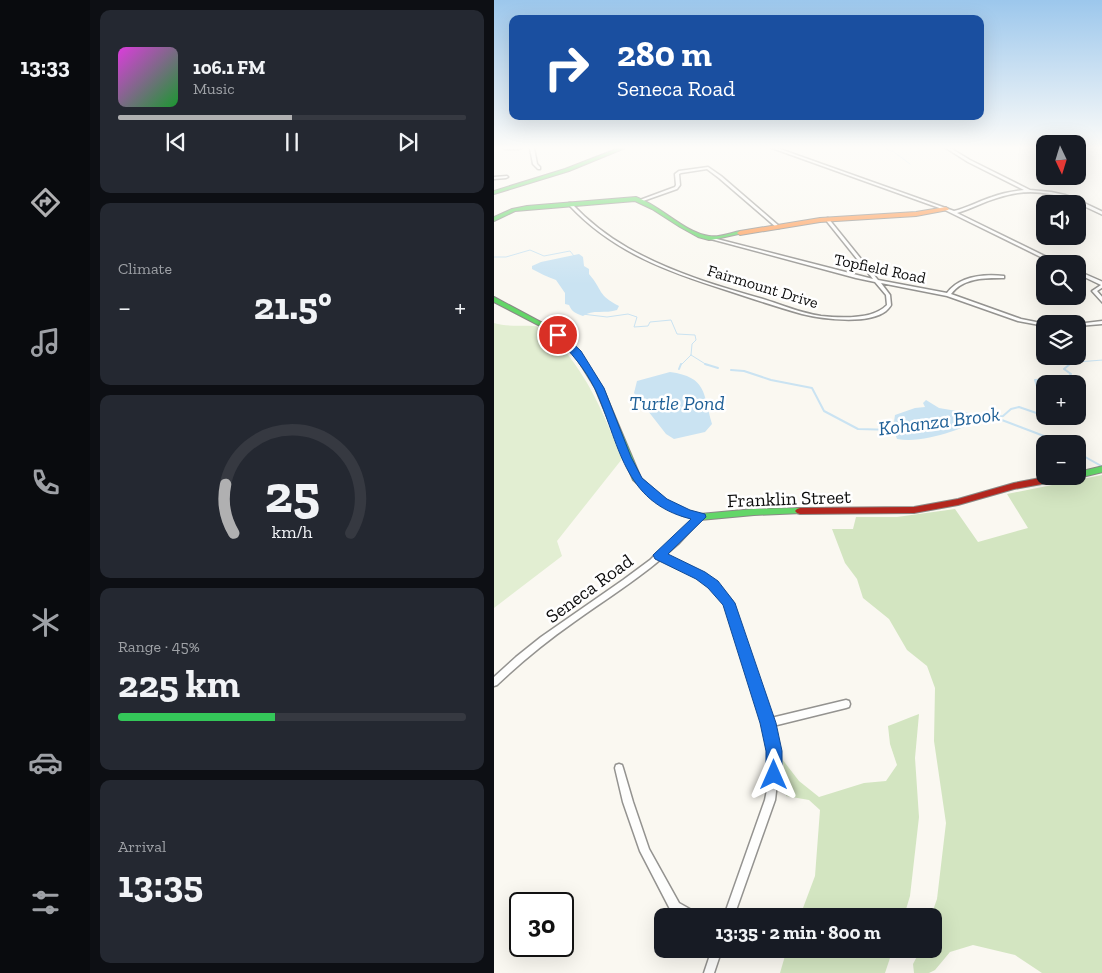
<!DOCTYPE html>
<meta charset="utf-8">
<style>
:root{--surface:#171b24;--page:#242831;--text:#f1f3f6;--muted:#9ea1a6;--line:#363941;--accent:#b0b0b1}
body{margin:0;font-family:"Zilla Slab",serif;background:var(--page);color:var(--text);height:100vh;display:flex;flex-direction:column;font-size:19px;white-space:nowrap}
*{box-sizing:border-box;margin:0}
p{font-size:16px;color:var(--muted)}
.icon{flex:none;width:28px;height:28px;fill:none;stroke:currentColor;stroke-width:2;stroke-linecap:round;stroke-linejoin:round}
.map{position:relative;flex:1;overflow:hidden}
.details{display:flex;flex-direction:column;gap:10px;padding:10px;background:#0d0f14;width:404px}
.details>*{flex:none}
.hud{position:absolute;left:15px;top:15px;width:475px;height:105px;border-radius:10px;box-shadow:0 5px 20px #0002;background:#1a4fa0;color:#fff;overflow:hidden}
.needle{width:32px;rotate:176deg}
.controls{position:absolute;left:542px;top:135px;display:grid;gap:10px}
.controls a{display:grid;place-items:center;width:50px;height:50px;border-radius:10px;background:var(--surface);box-shadow:0 5px 20px #0002;font-size:25px}
.speed{position:absolute;left:15px;top:892px;display:flex;gap:10px;font-size:25px;font-weight:700;text-align:center}
.speed>*{display:grid;place-content:center;width:65px;height:65px;border-radius:50%;background:var(--surface);box-shadow:0 5px 20px #0002;line-height:1}
.speed .limit{border:2px solid #111;border-radius:8px;background:#fff;color:#111}
.pin{position:absolute;display:grid;place-items:center;width:42px;height:42px;color:#fff;margin:-21px;border:2px solid #fff;border-radius:50%;box-shadow:0 1px 5px #0007}
.me{position:absolute;width:55px;margin:-28px;rotate:0deg;stroke-linejoin:round;filter:drop-shadow(0 0 4px #0008)}
.turn{display:flex;align-items:center;gap:18px;height:105px;padding:0 25px;font-size:22px}
.turn .icon{width:65px;height:65px;stroke-width:2.5}
.turn b{display:block;font-size:35px;line-height:42px}
.big{font-size:38px;font-weight:700;line-height:1.1}
.details .tile{flex:1;display:flex;flex-direction:column;justify-content:center;gap:8px;min-width:0;padding:0 18px;border-radius:10px;background:var(--page)}
.details .dial{align-items:center;gap:0}
.dial svg{height:130px;overflow:visible;fill:none;stroke:var(--line);stroke-width:7;stroke-linecap:round;text-anchor:middle}
.dial text{fill:var(--text);stroke:none}
.song{display:flex;align-items:center;gap:15px}
.cover{width:60px;height:60px;border-radius:8px;background:linear-gradient(135deg,hsl(300 70% 55%),hsl(130 70% 35%))}
.played{height:5px;border-radius:2px;background:linear-gradient(90deg,var(--accent) 50%,var(--line) 50%)}
.keys{display:flex;justify-content:space-around;direction:ltr}
.heat{display:flex;justify-content:space-between;align-items:center;font-size:28px;direction:ltr}
.charge{height:8px;border-radius:4px;background:linear-gradient(90deg,#34c759 45%,var(--line) 0)}
.trip{position:absolute;left:160px;top:908px;width:288px;height:50px;border-radius:10px;background:var(--surface);box-shadow:0 5px 20px #0002;font-weight:700;line-height:50px;text-align:center}
main{display:flex;flex:1;min-height:0}
.menu{display:flex;flex-direction:column;width:90px;justify-content:space-around;align-items:center;background:#090b0e;color:var(--muted)}
.menu .icon{width:35px;height:35px}
.menu .selected{color:var(--accent)}
.menu b{font-size:22px;color:var(--text)}
.map>svg:first-child{display:block}
.green{fill:#e2eed2}
.forest{fill:#d3e5c1}
.water{fill:#cae3f2}
.lines{fill:none;stroke-linecap:round;stroke-linejoin:round}
.stream-far1{stroke:#cae3f2;stroke-width:1}
.stream{stroke:#cae3f2;stroke-width:2}
.street-casing{stroke:#949390;stroke-width:3}
.fast-casing{stroke:#8a8986;stroke-width:2}
.slow-casing{stroke:#8a8986;stroke-width:2}
.jam-casing{stroke:#8a8986;stroke-width:2}
.street{fill:#fefefd;fill-rule:evenodd}
.fast{fill:#63d668;fill-rule:evenodd}
.slow{fill:#ff974d;fill-rule:evenodd}
.jam{fill:#b3261e;fill-rule:evenodd}
.route{fill:#1a73e8;stroke:#114b97}
.labels{text-anchor:middle;stroke-width:5;stroke-linejoin:round;paint-order:stroke}
.far-street-label{font-size:16px;fill:#0d0d0d;stroke:#fff}
.street-label{font-size:19px;fill:#0d0d0d;stroke:#fff}
.water-label{font-size:20px;font-style:italic;fill:#1e5f96;stroke:#fff}
</style>
<main>
<nav class="menu">
<b>13:33</b>
<svg class="icon selected" aria-label="directions" viewBox="0 0 24 24"><path d="M12 3l9 9-9 9-9-9zM9 14v-3h6M13 9l2 2-2 2"/></svg>
<svg class="icon" aria-label="music" viewBox="0 0 24 24"><path d="M9 18V5l10-2v13"/><circle cx="6" cy="18" r="3"/><circle cx="16" cy="16" r="3"/></svg>
<svg class="icon" aria-label="phone" viewBox="0 0 24 24"><path d="M5 4h4l2 5-3 2q2 4 5 5l2-3 5 2v4C11 20 4 13 5 4z"/></svg>
<svg class="icon" aria-label="climate" viewBox="0 0 24 24"><path d="M12 3v18M4 7l16 10M4 17L20 7"/></svg>
<svg class="icon" aria-label="car" viewBox="0 0 24 24"><path d="M5 17H2v-5l4-1 3-4h7l3 4 3 1v5h-3M9 17h6M6 11h13"/><circle cx="7" cy="17" r="2"/><circle cx="17" cy="17" r="2"/></svg>
<svg class="icon" aria-label="filters" viewBox="0 0 24 24"><path d="M4 7h16M4 17h16"/><circle cx="9" cy="7" r="2"/><circle cx="15" cy="17" r="2"/></svg>
</nav>
<section class="details">
<div class="tile">
<div class="song"><i class="cover"></i><div><b>106.1 FM</b><p>Music</p></div></div>
<div class="played"></div>
<div class="keys"><svg class="icon" aria-label="previous" viewBox="0 0 24 24"><path d="M18 5L8 12l10 7zM5 5v14"/></svg><svg class="icon" aria-label="pause" viewBox="0 0 24 24"><path d="M8 5v14M16 5v14"/></svg><svg class="icon" aria-label="next" viewBox="0 0 24 24"><path d="M6 5l10 7-10 7zM19 5v14"/></svg></div>
</div>
<div class="tile"><p>Climate</p>
<div class="heat"><a>−</a><b class="big">21.5°</b><a>+</a></div>
</div>
<div class="tile dial"><svg viewBox="0 0 100 80">
<path d="M14 69A42 42 0 1 1 86 69"/>
<path d="M14 69A42 42 0 0 1 9 39" stroke="#b0b0b1"/>
<text x="50" y="56" font-size="32" font-weight="700">25</text>
<text x="50" y="72" font-size="11">km/h</text>
</svg></div>
<div class="tile"><p>Range · 45%</p><b class="big">225 km</b><div class="charge"></div></div>
<div class="tile"><p>Arrival</p><b class="big">13:35</b></div>
</section>
<div class="map">
<svg width="609" height="973" viewBox="0 0 609 973">
<rect width="100%" height="100%" fill="#faf8f1"/>
<path class="green" d="M 0,323 C 15,328 36,324 45,327 C 55,331 64,343 71,351 C 99,386 111,418 128,459 L 63,541 L 68,556 L 0,608 Z"/>
<g class="forest">
<path d="M 608,475 L 608,973 L 548,973 L 521,955 L 479,945 L 456,952 L 441,970 L 435,973 L 420,973 L 419,964 L 427,949 L 439,949 L 437,916 L 443,899 L 452,823 L 440,741 L 441,688 L 433,666 L 413,650 L 395,619 L 369,598 L 363,579 L 351,563 L 338,529 L 359,529 L 362,517 L 403,517 L 461,509 L 484,542 L 534,528 L 513,494 Z"/>
<path d="M 425,714 L 421,758 L 425,817 L 416,896 L 410,916 L 306,916 L 321,876 L 326,810 L 315,800 L 292,796 L 292,776 L 288,759 L 305,781 L 325,797 L 370,783 L 392,781 L 403,765 L 396,744 L 394,726 C 405,722 414,718 425,714 Z"/>
<path d="M 293,949 L 399,949 L 391,973 L 286,973 Z"/>
</g>
<g class="water">
<path d="M 85,254 L 89,257 L 90,266 L 95,269 L 95,274 C 109,290 103,295 125,306 L 123,310 C 112,314 98,309 89,316 C 81,313 78,312 75,305 L 71,304 L 71,293 L 62,280 C 53,277 46,273 38,269 L 38,266 L 47,262 Z"/>
<path d="M 176,372 C 213,377 209,393 218,424 L 211,432 L 180,439 L 172,434 L 140,393 L 143,381 Z"/>
<path d="M 432,400 L 445,408 L 498,417 C 468,427 434,444 403,439 L 399,428 L 401,415 L 421,408 L 431,407 L 429,403 Z"/>
</g>
<g class="lines">
<g class="stream-far1">
<path d="M 390,148 L 400,152 L 416,164"/>
<path d="M 0,257 L 12,257 L 36,250 L 50,256 L 76,251 L 80,256"/>
<path d="M 88,314 L 113,317 L 134,314 L 143,317 L 140,327 L 154,326 L 156,322 L 177,320 L 183,334 L 201,335 L 202,340 L 198,344 L 197,355"/>
<path d="M 197,355 L 213,365"/>
<path d="M 187,365 L 197,355"/>
<path d="M 574,365 L 583,362 L 609,360"/>
</g>
<g class="stream">
<path d="M 211,364 L 224,368"/>
<path d="M 185,369 L 187,364"/>
<path d="M 237,370 L 250,371 L 277,380 L 318,388 L 330,411 L 364,429 L 401,430"/>
<path d="M 551,397 L 546,396 L 541,380 L 573,378 L 577,374 L 570,369 L 576,364"/>
<path d="M 497,417 L 509,416 L 517,409 L 525,407 L 551,416"/>
<path d="M 500,417 L 571,444"/>
<path d="M 584,453 L 609,467"/>
</g>
<defs>
<g id="street">
<path d="M 9,148 L 27,148 L 25,149 L 11,149 Z"/>
<path d="M 36,148 L 40,148 L 43,164 L 46,167 L 46,169 L 44,169 L 39,164 Z"/>
<path d="M 278,148 L 283,148 L 460,211 C 473,208 485,201 498,197 C 508,193 519,191 530,190 L 474,162 L 452,148 L 456,148 L 476,160 L 536,190 L 557,192 L 571,195 L 584,200 L 609,212 L 609,215 C 571,197 545,184 503,198 C 489,202 477,209 463,213 L 567,264 L 561,264 L 451,210 Z"/>
<path d="M 214,167 L 227,176 L 285,226 L 285,228 L 283,228 L 225,178 L 213,169 L 187,173 L 185,174 L 186,185 L 183,189 L 149,201 L 146,200 L 181,187 L 182,185 L 181,174 L 185,171 Z"/>
<path d="M 13,176 L 14,177 L 12,178 L 0,179 L 0,177 Z"/>
<path d="M 75,203 L 77,203 C 94,221 113,236 134,248 C 176,272 223,286 269,299 C 288,305 307,313 327,316 C 346,318 379,320 393,305 L 392,295 L 381,282 L 362,278 L 213,238 L 215,237 L 379,279 L 331,219 L 334,218 L 384,280 L 453,293 C 466,276 490,274 510,276 L 510,278 L 508,278 C 490,278 469,278 457,294 L 527,319 L 552,324 L 551,326 L 524,321 L 453,296 L 387,283 L 396,295 L 397,305 C 397,306 393,310 392,311 C 374,325 328,319 308,314 C 283,307 259,299 235,291 C 174,272 119,252 75,205 Z"/>
<path d="M 584,271 L 609,282 L 609,287 L 603,291 L 609,298 L 609,303 L 598,291 L 607,285 L 584,274 Z"/>
<path d="M 609,321 L 609,324 L 584,326 L 583,324 Z"/>
<path d="M 204,515 L 208,515 L 209,517 L 185,543 L 171,555 L 210,574 L 222,583 L 238,601 L 277,718 L 352,700 L 355,701 L 356,704 L 355,707 L 352,708 L 279,726 L 284,751 L 284,775 L 281,800 L 240,916 L 230,916 L 271,800 L 276,775 L 276,751 L 270,723 L 232,604 L 216,587 L 204,578 L 167,559 C 140,582 109,601 80,622 C 53,641 27,662 3,685 L 0,686 L 0,677 L 22,657 L 47,637 L 129,580 L 156,560 L 163,553 L 165,552 L 181,539 Z"/>
<path d="M 125,764 L 128,765 L 129,768 L 139,802 L 155,849 L 185,903 L 201,912 L 202,916 L 187,916 L 177,911 L 146,851 L 129,802 L 121,768 L 122,765 Z"/>
<path d="M 218,949 L 228,949 L 220,973 L 210,973 Z"/>
</g>
<g id="fast">
<path d="M 125,148 L 131,148 L 75,171 L 0,194 L 0,191 L 71,169 Z"/>
<path d="M 142,197 C 167,206 191,233 215,236 C 225,238 236,233 246,231 L 249,233 L 222,239 L 215,240 L 204,237 L 186,227 L 158,209 L 141,201 L 21,211 L 0,221 L 0,217 L 18,209 L 33,206 Z"/>
<path d="M 0,297 L 56,327 L 85,352 L 109,388 L 147,478 L 172,500 L 194,511 L 206,514 L 260,509 L 306,508 L 309,509 L 311,511 L 309,513 L 260,515 L 206,520 L 189,516 L 166,504 L 139,480 L 101,388 L 80,354 L 52,329 L 0,302 Z"/>
<path d="M 609,466 L 609,472 L 584,478 L 580,476 L 584,476 L 584,472 Z"/>
</g>
<path id="slow" d="M 452,207 L 455,209 L 454,210 L 422,216 L 326,222 L 246,235 L 243,233 L 246,231 L 326,218 L 422,212 Z"/>
<path id="jam" d="M 557,476 L 579,476 L 575,479 L 520,489 L 464,505 L 420,513 L 306,514 L 303,513 L 301,511 L 303,509 L 306,508 L 420,507 L 464,499 L 520,483 Z"/>
</defs>
<use href="#street" class="street-casing"/>
<use href="#fast" class="fast-casing"/>
<use href="#slow" class="slow-casing"/>
<use href="#jam" class="jam-casing"/>
<use href="#street" class="street"/>
<use href="#fast" class="fast"/>
<use href="#slow" class="slow"/>
<use href="#jam" class="jam"/>
</g>
<linearGradient id="sky" x2="0" y2="1"><stop stop-color="#9cc7ec"/><stop offset="0.52" stop-color="#fdfcf9"/><stop offset="1" stop-color="#fdfcf9" stop-opacity="0"/></linearGradient>
<rect width="609" height="284" fill="url(#sky)"/>
<path class="route" d="M 61,333 L 68,333 L 87,351 L 110,388 L 137,457 L 148,478 L 173,499 L 196,510 L 211,514 L 212,517 L 174,554 L 211,572 L 224,581 L 241,603 L 282,723 L 288,751 L 288,775 L 286,781 L 280,783 L 274,781 L 272,775 L 272,751 L 266,723 L 229,605 L 214,588 L 202,579 L 161,559 L 159,555 L 197,519 C 128,502 126,443 101,389 C 91,369 77,352 61,337 Z"/>
<g class="labels">
<g class="far-street-label">
<text transform="translate(386 268) rotate(12)" y="6">Topfield Road</text>
<text transform="translate(269 286) rotate(17)" y="6">Fairmount Drive</text>
</g>
<g class="street-label">
<text transform="translate(295 498) rotate(-2)" y="7">Franklin Street</text>
<text transform="translate(95 588) rotate(-36)" y="7">Seneca Road</text>
</g>
<g class="water-label">
<text x="183" y="410">Turtle Pond</text>
<text transform="translate(445 421) rotate(-7)" y="7">Kohanza Brook</text>
</g>
</g>
</svg>
<div class="controls">
<a><svg class="needle" viewBox="-14 -14 28 28"><path d="M0-13l5 13h-10z" fill="#e53935"/><path d="M0 13l5-13h-10z" fill="#9ea1a6"/></svg></a>
<a><svg class="icon" aria-label="sound" viewBox="0 0 24 24"><path d="M4 9h4l5-4v14l-5-4H4zM17 9q2 3 0 6"/></svg></a>
<a><svg class="icon" aria-label="search" viewBox="0 0 24 24"><circle cx="10" cy="10" r="6"/><path d="M15 15l6 6"/></svg></a>
<a><svg class="icon" aria-label="layers" viewBox="0 0 24 24"><path d="M12 4l9 5-9 5-9-5zM3 14l9 5 9-5"/></svg></a>
<a>+</a>
<a>−</a>
</div>
<div class="speed"><div class="limit">30</div></div>
<div class="pin" style="left:64px;top:335px;background:#d93025"><svg class="icon" aria-label="arrive" viewBox="0 0 24 24"><path d="M6 21V4h12l-3 4 3 4H6"/></svg></div>
<svg class="me" style="left:280px;top:775px" viewBox="-20 -20 40 40"><path d="M0-17L14 15 0 8-14 15z" fill="#1a73e8" stroke="#fff" stroke-width="4"/></svg>
<div class="trip">13:35 · 2 min · 800 m</div>
<div class="hud">
<div class="turn"><svg class="icon" aria-label="right" viewBox="0 0 24 24"><path d="M7 20v-9h11M14 6l5 5-5 5"/></svg><div><b>280 m</b>Seneca Road</div></div>
</div>
</div>
</main>
